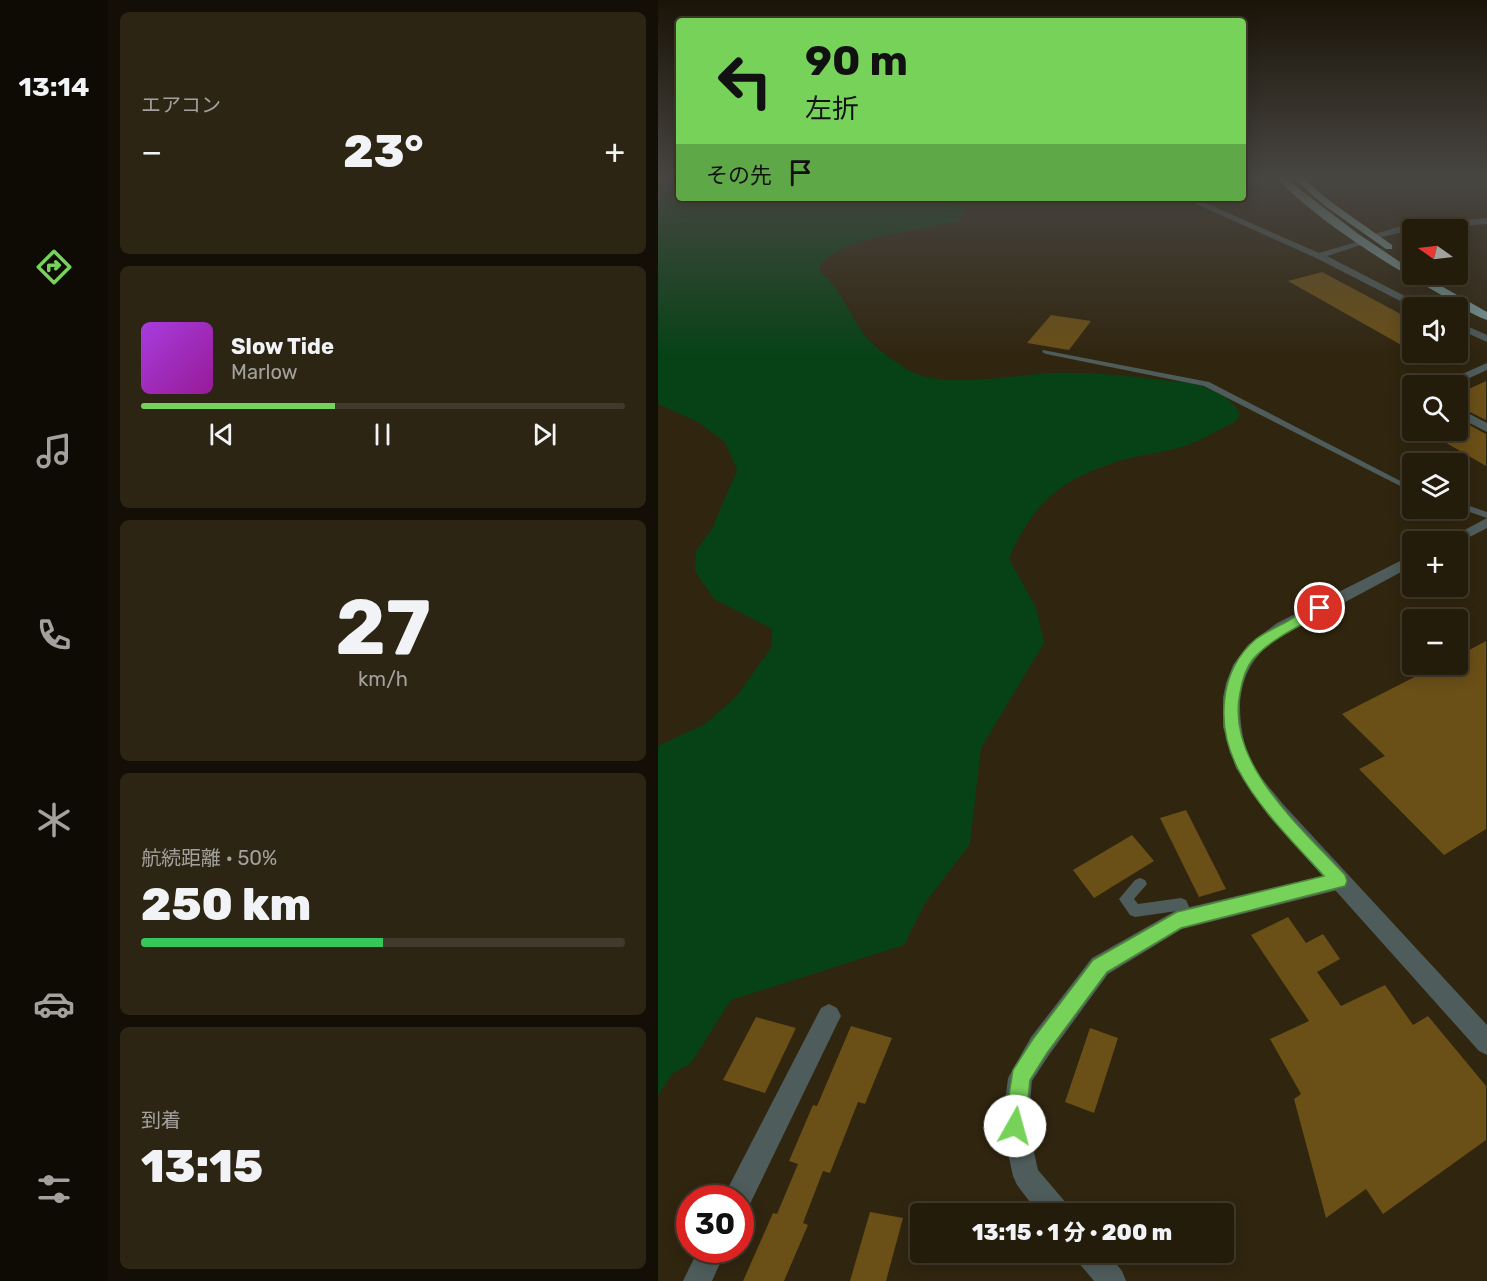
<!DOCTYPE html>
<html lang="ja">
<meta charset="utf-8">
<style>
:root{--surface:#241c0b;--page:#2c2514;--text:#f1f3f6;--muted:#a3a19d;--line:#413a2c;--accent:#77d259}
body{margin:0;font-family:Rubik,"Noto Sans JP",sans-serif;background:var(--page);color:var(--text);height:100vh;display:flex;flex-direction:column;font-size:22px;white-space:nowrap}
*{box-sizing:border-box;margin:0}
p{font-size:20px;color:var(--muted)}
.icon{flex:none;width:33px;height:33px;fill:none;stroke:currentColor;stroke-width:2;stroke-linecap:round;stroke-linejoin:round}
.map{position:relative;flex:1;overflow:hidden}
.drawer{display:flex;flex-direction:column;gap:12px;padding:12px;background:#140f06;width:550px}
.drawer>*{flex:none}
.guide{position:absolute;left:18px;top:18px;width:570px;height:183px;border-radius:6px;box-shadow:0 3px 15px #0003,0 0 0 2px var(--line);background:#77d259;color:#111;overflow:hidden}
.needle{width:39px;rotate:284deg}
.tools{position:absolute;left:744px;top:219px;display:grid;gap:12px}
.tools a{display:grid;place-items:center;width:66px;height:66px;border-radius:6px;background:var(--surface);box-shadow:0 3px 15px #0003,0 0 0 2px var(--line);font-size:30px}
.speed{position:absolute;left:18px;top:1185px;display:flex;gap:12px;font-size:30px;font-weight:700;text-align:center}
.speed>*{display:grid;place-content:center;width:78px;height:78px;border-radius:50%;background:var(--surface);box-shadow:0 3px 15px #0003,0 0 0 2px var(--line);line-height:1}
.speed .limit{border:9px solid #d22;background:#fff;color:#111}
.pin{position:absolute;display:grid;place-items:center;width:51px;height:51px;color:#fff;margin:-26px;border:3px solid #fff;border-radius:50%;box-shadow:0 2px 6px #0007}
.me{position:absolute;width:66px;margin:-33px;rotate:7deg;stroke-linejoin:round;filter:drop-shadow(0 0 4px #0008)}
.turn{display:flex;align-items:center;gap:21px;height:126px;padding:0 30px;font-size:27px}
.turn .icon{width:78px;height:78px;stroke-width:2.5}
.turn b{display:block;font-size:42px;line-height:51px}
.then{display:flex;align-items:center;height:57px;padding:0 30px;background:#0003;gap:12px;font-size:22px}
.big{font-size:45px;font-weight:800;line-height:1.1}
.drawer .tile{flex:1;display:flex;flex-direction:column;justify-content:center;gap:9px;min-width:0;padding:0 21px;border-radius:9px;background:var(--page)}
.drawer .dial{align-items:center;gap:0}
.dial b{font-size:78px;line-height:1}
.song{display:flex;align-items:center;gap:18px}
.cover{width:72px;height:72px;border-radius:9px;background:linear-gradient(135deg,hsl(280 70% 55%),hsl(300 70% 35%))}
.played{height:6px;border-radius:3px;background:linear-gradient(90deg,var(--accent) 40%,var(--line) 40%)}
.keys{display:flex;justify-content:space-around;direction:ltr}
.heat{display:flex;justify-content:space-between;align-items:center;font-size:33px;direction:ltr}
.charge{height:9px;border-radius:4px;background:linear-gradient(90deg,#34c759 50%,var(--line) 0)}
.trip{position:absolute;left:252px;top:1203px;width:324px;height:60px;border-radius:6px;background:var(--surface);box-shadow:0 3px 15px #0003,0 0 0 2px var(--line);font-weight:800;line-height:60px;text-align:center}
main{display:flex;flex:1;min-height:0}
.dock{display:flex;flex-direction:column;width:108px;justify-content:space-around;align-items:center;background:#0e0b04;color:var(--muted)}
.dock .icon{width:42px;height:42px}
.dock .active{color:var(--accent)}
.dock b{font-size:27px;color:var(--text)}
.map>svg:first-child{display:block}
.green{fill:#074217}
.building{fill:#6a4f17}
.lines{fill:none;stroke-linecap:round;stroke-linejoin:round}
.service{fill:#4e5c5b;fill-rule:evenodd}
.minor{fill:#4e5c5b;fill-rule:evenodd}
.tertiary{fill:#4e5c5b;fill-rule:evenodd}
.trunk{fill:#7a9a9a;fill-rule:evenodd}
.route{fill:#77d259;stroke:#4d883a;stroke-width:1.5}
</style>
<main>
<nav class="dock">
<b>13:14</b>
<svg class="icon active" aria-label="directions" viewBox="0 0 24 24"><path d="M12 3l9 9-9 9-9-9zM9 14v-3h6M13 9l2 2-2 2"/></svg>
<svg class="icon" aria-label="music" viewBox="0 0 24 24"><path d="M9 18V5l10-2v13"/><circle cx="6" cy="18" r="3"/><circle cx="16" cy="16" r="3"/></svg>
<svg class="icon" aria-label="phone" viewBox="0 0 24 24"><path d="M5 4h4l2 5-3 2q2 4 5 5l2-3 5 2v4C11 20 4 13 5 4z"/></svg>
<svg class="icon" aria-label="climate" viewBox="0 0 24 24"><path d="M12 3v18M4 7l16 10M4 17L20 7"/></svg>
<svg class="icon" aria-label="car" viewBox="0 0 24 24"><path d="M5 17H2v-5l4-1 3-4h7l3 4 3 1v5h-3M9 17h6M6 11h13"/><circle cx="7" cy="17" r="2"/><circle cx="17" cy="17" r="2"/></svg>
<svg class="icon" aria-label="filters" viewBox="0 0 24 24"><path d="M4 7h16M4 17h16"/><circle cx="9" cy="7" r="2"/><circle cx="15" cy="17" r="2"/></svg>
</nav>
<section class="drawer">
<div class="tile"><p>エアコン</p>
<div class="heat"><a>−</a><b class="big">23°</b><a>+</a></div>
</div>
<div class="tile">
<div class="song"><i class="cover"></i><div><b>Slow Tide</b><p>Marlow</p></div></div>
<div class="played"></div>
<div class="keys"><svg class="icon" aria-label="previous" viewBox="0 0 24 24"><path d="M18 5L8 12l10 7zM5 5v14"/></svg><svg class="icon" aria-label="pause" viewBox="0 0 24 24"><path d="M8 5v14M16 5v14"/></svg><svg class="icon" aria-label="next" viewBox="0 0 24 24"><path d="M6 5l10 7-10 7zM19 5v14"/></svg></div>
</div>
<div class="tile dial"><b>27</b><p>km/h</p></div>
<div class="tile"><p>航続距離 · 50%</p><b class="big">250 km</b><div class="charge"></div></div>
<div class="tile"><p>到着</p><b class="big">13:15</b></div>
</section>
<div class="map">
<svg width="829" height="1281" viewBox="0 0 829 1281">
<rect width="100%" height="100%" fill="#30250f"/>
<path class="green" d="M 0,177 L 21,177 L 21,198 L 284,200 L 305,209 L 307,214 L 298,222 L 289,224 C 252,232 187,236 162,265 L 162,272 C 184,290 192,316 209,338 C 215,347 246,368 256,373 C 289,388 357,375 392,373 C 439,371 486,378 533,383 C 551,388 575,397 582,415 L 577,422 C 560,430 544,440 527,446 C 508,452 487,454 468,459 C 407,477 376,499 351,559 L 378,607 L 386,643 L 323,748 L 312,844 L 267,903 L 246,945 L 73,1000 L 33,1063 L 14,1074 L 0,1095 L 0,746 L 47,724 L 78,697 L 113,648 L 114,629 L 56,599 L 37,571 L 38,551 L 54,529 L 79,470 L 67,442 L 40,422 L 0,404 Z"/>
<g class="building">
<path d="M 664,272 L 754,320 L 754,351 L 630,281 Z"/>
<path d="M 393,315 L 433,321 L 411,350 L 369,343 Z"/>
<path d="M 828,381 L 828,420 L 800,406 L 800,394 Z"/>
<path d="M 800,419 L 828,434 L 828,466 L 766,430 L 800,430 Z"/>
<path d="M 828,641 L 828,829 L 786,855 L 701,769 L 727,756 L 684,714 L 782,664 L 800,664 L 800,656 Z"/>
<path d="M 528,810 L 568,889 L 541,897 L 502,818 Z"/>
<path d="M 474,835 L 496,861 L 436,898 L 415,870 Z"/>
<path d="M 630,917 L 648,943 L 665,934 L 682,959 L 659,972 L 683,1006 L 727,985 L 755,1025 L 770,1016 L 828,1086 L 828,1140 L 725,1214 L 708,1189 L 668,1218 L 636,1099 L 643,1094 L 612,1039 L 651,1021 L 593,935 Z"/>
<path d="M 98,1017 L 138,1028 L 107,1093 L 65,1080 Z"/>
<path d="M 193,1026 L 234,1038 L 207,1104 L 200,1102 L 172,1173 L 165,1171 L 145,1223 L 150,1225 L 126,1281 L 85,1281 L 115,1213 L 119,1214 L 140,1164 L 131,1161 L 155,1105 L 159,1106 Z"/>
<path d="M 432,1028 L 460,1038 L 436,1113 L 407,1102 Z"/>
<path d="M 212,1212 L 245,1218 L 228,1281 L 192,1281 Z"/>
</g>
<g class="lines">
<g class="service">
<path d="M 385,350 L 551,382 L 754,487 L 754,492 L 546,386 L 388,354 L 384,352 Z"/>
<path d="M 800,502 L 829,512 L 829,518 L 800,508 Z"/>
<path d="M 482,878 L 487,880 L 489,884 L 476,899 L 480,904 L 523,898 L 528,900 L 536,918 L 534,923 L 529,924 L 524,923 L 519,911 L 477,917 L 472,915 L 461,899 L 477,880 Z"/>
</g>
<g class="minor">
<path d="M 525,198 L 536,198 L 661,253 L 706,240 L 706,244 L 669,256 L 770,308 L 756,308 L 658,258 Z"/>
<path d="M 829,218 L 829,224 L 754,230 L 715,239 L 711,236 L 743,226 Z"/>
<path d="M 800,322 L 829,335 L 829,342 L 800,329 Z"/>
<path d="M 829,363 L 829,370 L 794,386 L 777,386 Z"/>
<path d="M 800,408 L 829,423 L 829,432 L 800,417 Z"/>
<path d="M 681,872 L 688,874 L 691,881 L 688,888 L 524,929 L 450,974 L 391,1055 L 374,1081 L 370,1126 L 380,1170 L 409,1204 L 412,1214 L 381,1214 L 359,1185 L 355,1176 L 344,1126 L 350,1078 L 373,1037 L 434,958 L 519,910 Z"/>
<path d="M 171,1004 L 179,1008 L 183,1016 L 179,1024 L 90,1208 L 82,1210 L 82,1198 L 67,1198 L 70,1188 L 163,1008 Z"/>
<path d="M 40,1250 L 68,1250 L 54,1281 L 25,1281 Z"/>
<path d="M 416,1252 L 449,1252 L 464,1271 L 468,1281 L 436,1281 L 420,1262 Z"/>
</g>
<g class="tertiary">
<path d="M 829,518 L 829,528 L 800,543 L 800,542 L 784,542 Z"/>
<path d="M 754,555 L 754,566 C 728,580 701,595 674,609 C 629,632 585,647 582,705 C 582,724 585,745 594,763 C 602,778 614,790 624,803 L 829,1025 L 829,1055 L 821,1051 L 610,815 L 578,768 L 565,727 L 565,697 L 568,683 L 575,665 L 590,645 L 619,623 Z"/>
</g>
<g class="trunk">
<path d="M 618,177 L 626,177 L 699,233 L 754,270 L 754,274 L 762,274 L 829,312 L 829,320 C 812,314 795,302 780,293 C 729,264 658,220 618,177 Z"/>
<path d="M 634,177 L 643,177 L 673,202 L 734,245 L 734,249 L 728,249 L 667,206 Z"/>
</g>
</g>
<linearGradient id="sky" x2="0" y2="1"><stop stop-color="#1a1408"/><stop offset="0.5" stop-color="#484642"/><stop offset="1" stop-color="#484642" stop-opacity="0"/></linearGradient>
<rect width="829" height="356" fill="url(#sky)"/>
<path class="route" d="M 662,604 L 667,605 L 669,608 L 667,612 C 642,626 614,638 595,659 C 587,669 584,681 582,693 C 567,763 644,828 687,875 L 689,881 L 687,886 L 523,928 L 449,972 L 389,1053 L 372,1080 L 367,1126 L 364,1133 L 357,1136 L 349,1133 L 346,1126 L 355,1070 L 375,1039 L 435,960 L 519,912 L 666,876 C 637,844 600,808 580,769 C 558,727 560,671 598,639 C 607,632 619,627 630,621 C 640,615 651,607 662,604 Z"/>
</svg>
<div class="tools">
<a><svg class="needle" viewBox="-14 -14 28 28"><path d="M0-13l5 13h-10z" fill="#e53935"/><path d="M0 13l5-13h-10z" fill="#a3a19d"/></svg></a>
<a><svg class="icon" aria-label="sound" viewBox="0 0 24 24"><path d="M4 9h4l5-4v14l-5-4H4zM17 9q2 3 0 6"/></svg></a>
<a><svg class="icon" aria-label="search" viewBox="0 0 24 24"><circle cx="10" cy="10" r="6"/><path d="M15 15l6 6"/></svg></a>
<a><svg class="icon" aria-label="layers" viewBox="0 0 24 24"><path d="M12 4l9 5-9 5-9-5zM3 14l9 5 9-5"/></svg></a>
<a>+</a>
<a>−</a>
</div>
<div class="speed"><div class="limit">30</div></div>
<div class="pin" style="left:662px;top:608px;background:#d93025"><svg class="icon" aria-label="arrive" viewBox="0 0 24 24"><path d="M6 21V4h12l-3 4 3 4H6"/></svg></div>
<svg class="me" style="left:357px;top:1126px" viewBox="-20 -20 40 40"><circle r="19" fill="#fff"/><path d="M0-13L10 11 0 6-10 11z" fill="#77d259"/></svg>
<div class="trip">13:15 · 1 分 · 200 m</div>
<div class="guide">
<div class="turn"><svg class="icon" aria-label="left" viewBox="0 0 24 24"><path d="M17 20v-9H6M10 6l-5 5 5 5"/></svg><div><b>90 m</b>左折</div></div>
<div class="then">その先<svg class="icon" aria-label="arrive" viewBox="0 0 24 24"><path d="M6 21V4h12l-3 4 3 4H6"/></svg></div>
</div>
</div>
</main>
